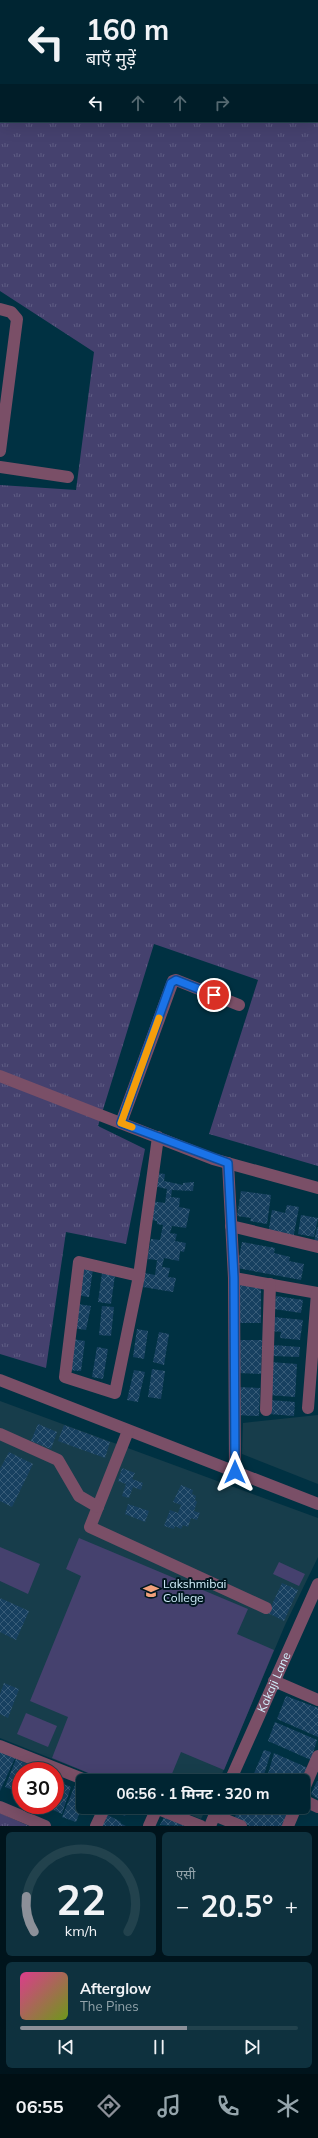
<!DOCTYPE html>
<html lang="hi">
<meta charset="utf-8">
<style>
:root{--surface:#002532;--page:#0e313e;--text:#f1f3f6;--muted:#95a5ac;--line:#22424d;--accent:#8c9099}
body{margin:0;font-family:Mulish,"Noto Sans Devanagari",sans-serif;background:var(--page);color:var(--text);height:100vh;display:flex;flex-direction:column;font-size:15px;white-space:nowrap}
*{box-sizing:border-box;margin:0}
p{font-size:13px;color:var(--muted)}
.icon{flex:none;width:22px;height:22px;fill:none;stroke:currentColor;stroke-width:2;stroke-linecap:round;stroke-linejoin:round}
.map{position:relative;height:1826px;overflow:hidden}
.side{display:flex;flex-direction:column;gap:6px;padding:6px;background:#00141c;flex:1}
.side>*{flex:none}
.hud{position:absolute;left:0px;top:0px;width:318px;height:122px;box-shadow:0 4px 16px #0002,0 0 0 1px var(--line);background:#002532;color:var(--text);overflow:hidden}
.speed{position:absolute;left:12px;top:1762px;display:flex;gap:8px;font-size:20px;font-weight:700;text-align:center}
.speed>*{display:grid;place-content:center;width:52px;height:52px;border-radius:50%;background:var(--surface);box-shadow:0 4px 16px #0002,0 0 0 1px var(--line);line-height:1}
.speed .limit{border:6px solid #d22;background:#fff;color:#111}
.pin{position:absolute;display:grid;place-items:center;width:34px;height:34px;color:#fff;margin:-17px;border:2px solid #fff;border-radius:50%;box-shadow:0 1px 4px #0007}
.me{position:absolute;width:44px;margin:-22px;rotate:0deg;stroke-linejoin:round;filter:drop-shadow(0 0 3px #0008)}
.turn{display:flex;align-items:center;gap:14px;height:84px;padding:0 20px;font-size:18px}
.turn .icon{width:52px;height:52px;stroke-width:2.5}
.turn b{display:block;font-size:28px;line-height:34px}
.lanes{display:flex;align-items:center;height:38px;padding:0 20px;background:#0003;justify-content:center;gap:20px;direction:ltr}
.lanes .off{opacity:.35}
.big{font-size:30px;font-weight:700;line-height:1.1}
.side .widget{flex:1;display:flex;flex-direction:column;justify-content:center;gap:6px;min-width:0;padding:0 14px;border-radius:6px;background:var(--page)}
.side .dial{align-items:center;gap:0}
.dial svg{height:104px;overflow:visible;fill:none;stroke:var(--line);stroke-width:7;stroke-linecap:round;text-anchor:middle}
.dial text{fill:var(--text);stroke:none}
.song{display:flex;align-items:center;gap:12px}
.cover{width:48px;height:48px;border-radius:6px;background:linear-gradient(135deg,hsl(330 70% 55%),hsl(80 70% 35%))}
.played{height:4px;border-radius:2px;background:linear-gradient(90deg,var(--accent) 60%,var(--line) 60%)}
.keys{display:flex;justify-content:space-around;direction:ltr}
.heat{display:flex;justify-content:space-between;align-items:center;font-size:22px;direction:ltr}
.side .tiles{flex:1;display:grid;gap:6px;grid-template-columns:1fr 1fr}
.widget:last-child{grid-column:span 2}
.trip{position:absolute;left:76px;top:1774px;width:234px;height:40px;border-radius:6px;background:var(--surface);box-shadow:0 4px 16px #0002,0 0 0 1px var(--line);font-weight:700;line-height:40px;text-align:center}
.dock{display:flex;height:64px;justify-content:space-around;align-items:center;background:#000f14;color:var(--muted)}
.dock .icon{width:28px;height:28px}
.dock .active{color:var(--accent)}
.dock b{font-size:18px;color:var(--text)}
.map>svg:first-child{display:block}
.built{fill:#173d4b}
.grass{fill:#45416e}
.park{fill:url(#park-tufts);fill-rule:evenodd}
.building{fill:url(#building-cross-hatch)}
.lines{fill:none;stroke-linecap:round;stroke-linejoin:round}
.minor{stroke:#7a4f67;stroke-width:12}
.route-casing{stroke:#114b97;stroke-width:10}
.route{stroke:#1a73e8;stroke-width:7}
.slow{stroke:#f59e0b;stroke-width:7}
.labels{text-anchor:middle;stroke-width:4;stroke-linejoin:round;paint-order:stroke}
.poi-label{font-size:12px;fill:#d2f0fd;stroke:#001720;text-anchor:start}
.street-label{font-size:12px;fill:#d2f0fd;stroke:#001720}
</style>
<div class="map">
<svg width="318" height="1826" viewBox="0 0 318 1826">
<defs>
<pattern id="park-tufts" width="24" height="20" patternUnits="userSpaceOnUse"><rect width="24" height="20" fill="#45416e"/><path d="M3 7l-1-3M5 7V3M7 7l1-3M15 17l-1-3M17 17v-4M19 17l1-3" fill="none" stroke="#5f5d84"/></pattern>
<pattern id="building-cross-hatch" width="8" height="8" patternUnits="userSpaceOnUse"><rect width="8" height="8" fill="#174060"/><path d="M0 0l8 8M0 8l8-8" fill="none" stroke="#385c78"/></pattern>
</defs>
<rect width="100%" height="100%" fill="#003142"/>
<g class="built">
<path d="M 0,1401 L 318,1518 L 318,1557 L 285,1625 L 219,1781 L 108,1781 L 0,1738 Z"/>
<path d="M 318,1415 L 318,1484 L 242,1454 L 243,1423 Z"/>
<path d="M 171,1807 L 207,1807 L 201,1819 Z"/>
</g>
<g class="grass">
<path d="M 79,1538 L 248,1609 L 237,1634 L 274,1650 L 224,1770 L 181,1752 L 169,1781 L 108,1781 L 52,1758 L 68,1717 L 30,1701 L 81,1576 L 66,1569 Z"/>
<path d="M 0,1547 L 40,1564 L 28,1594 L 0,1581 Z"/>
<path d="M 279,1562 L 305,1574 L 299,1586 L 273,1574 Z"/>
<path d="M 26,1713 L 57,1726 L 48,1747 L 17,1734 Z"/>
</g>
<g class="park">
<path d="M 0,0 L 318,0 L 318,1166 L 209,1134 L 258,980 L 154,944 L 98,1126 L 145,1149 L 126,1244 L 66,1232 L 46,1368 L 0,1354 L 0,485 L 76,490 L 94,352 L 0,291 ZM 1,1 L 317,1 L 317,121 L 1,121 Z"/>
<path d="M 0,1813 L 29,1826 L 0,1826 Z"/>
</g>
<g class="building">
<path d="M 156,1173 L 165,1174 L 164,1181 L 183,1185 L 183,1183 L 194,1182 L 193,1191 L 172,1190 L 171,1197 L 180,1198 L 179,1207 L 190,1209 L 186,1228 L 172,1226 L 170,1233 L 177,1234 L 175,1241 L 186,1243 L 184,1252 L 180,1251 L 179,1261 L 164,1258 L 162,1267 L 170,1268 L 168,1277 L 176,1278 L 173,1292 L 143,1287 L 145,1273 L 155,1275 L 157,1260 L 147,1259 L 151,1239 L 160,1240 L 163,1225 L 157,1224 L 157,1221 L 152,1220 L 150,1201 L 165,1203 L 167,1189 L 154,1186 Z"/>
<path d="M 241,1191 L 271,1195 L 267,1224 L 250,1221 L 251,1218 L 237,1216 Z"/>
<path d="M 287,1205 L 299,1207 L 293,1239 L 268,1234 L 272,1210 L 285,1213 Z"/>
<path d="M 301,1215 L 318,1218 L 314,1237 L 298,1234 Z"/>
<path d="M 317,1227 L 318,1227 L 318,1243 L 314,1242 Z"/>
<path d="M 242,1242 L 275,1248 L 274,1253 L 290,1257 L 289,1261 L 304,1264 L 301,1280 L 237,1268 Z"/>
<path d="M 80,1267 L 93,1269 L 89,1297 L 76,1295 Z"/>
<path d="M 102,1273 L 115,1275 L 111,1304 L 98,1302 Z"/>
<rect x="235" y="1285" width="26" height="38"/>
<path d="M 276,1296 L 303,1300 L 301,1313 L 274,1309 Z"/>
<path d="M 78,1304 L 91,1306 L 86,1330 L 73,1328 Z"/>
<path d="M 102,1306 L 114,1307 L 111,1336 L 99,1335 Z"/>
<path d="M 274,1317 L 303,1320 L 300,1340 L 280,1338 L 281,1332 L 272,1331 Z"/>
<path d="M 137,1329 L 148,1331 L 144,1359 L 133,1357 Z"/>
<path d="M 159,1332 L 169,1334 L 164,1365 L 153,1362 Z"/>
<path d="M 72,1339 L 85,1341 L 81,1371 L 67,1370 Z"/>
<path d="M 238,1340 L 262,1340 L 261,1374 L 237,1373 Z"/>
<path d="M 273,1345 L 300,1347 L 299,1357 L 273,1356 Z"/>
<path d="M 97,1347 L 108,1349 L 103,1379 L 92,1377 Z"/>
<path d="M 270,1362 L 297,1364 L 295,1397 L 268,1395 Z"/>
<path d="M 152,1369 L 165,1371 L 161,1399 L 148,1397 Z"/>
<path d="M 134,1370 L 145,1372 L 138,1402 L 127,1400 Z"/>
<path d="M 236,1387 L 260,1388 L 259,1416 L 235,1415 Z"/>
<path d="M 270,1400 L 295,1402 L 294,1416 L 269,1414 Z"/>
<path d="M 38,1424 L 57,1432 L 51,1449 L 31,1441 Z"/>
<path d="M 64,1425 L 110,1442 L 105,1458 L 58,1441 Z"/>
<path d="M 9,1452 L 33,1464 L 12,1507 L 0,1501 L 0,1469 Z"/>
<path d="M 122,1468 L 135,1473 L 132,1479 L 143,1483 L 141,1490 L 133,1487 L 129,1498 L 122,1496 L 126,1484 L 118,1481 Z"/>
<path d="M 181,1485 L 193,1490 L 192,1494 L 196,1496 L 195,1500 L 197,1502 L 194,1511 L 200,1513 L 197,1520 L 191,1518 L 188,1527 L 183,1525 L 181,1529 L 175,1526 L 174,1529 L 164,1526 L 170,1510 L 178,1513 L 181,1505 L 173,1502 Z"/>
<path d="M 128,1504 L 149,1511 L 145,1522 L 125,1514 Z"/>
<path d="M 282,1583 L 298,1590 L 284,1621 L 268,1613 Z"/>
<path d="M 0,1598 L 29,1611 L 16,1640 L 0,1632 Z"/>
<path d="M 4,1683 L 19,1689 L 8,1718 L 0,1714 L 0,1694 Z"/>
<path d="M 286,1696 L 318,1708 L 318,1737 L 277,1719 Z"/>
<path d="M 275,1722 L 317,1740 L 311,1760 L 268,1741 Z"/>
<path d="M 0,1748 L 16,1756 L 0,1791 Z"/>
<path d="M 264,1750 L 271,1752 L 262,1781 L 259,1781 L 252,1778 Z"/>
<path d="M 274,1753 L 308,1768 L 302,1781 L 266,1781 Z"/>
<path d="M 16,1759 L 45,1771 L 21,1771 L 21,1793 L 5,1787 Z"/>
<path d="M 55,1774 L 60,1776 L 57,1781 L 71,1787 L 62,1814 L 42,1805 L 55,1805 Z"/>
<path d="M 317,1781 L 318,1782 L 318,1799 L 311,1794 Z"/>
<path d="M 75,1785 L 83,1789 L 83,1804 L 76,1822 L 62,1817 Z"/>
<path d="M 108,1807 L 129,1807 L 125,1816 L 107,1809 Z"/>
<path d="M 239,1807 L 291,1807 L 284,1826 L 250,1826 L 234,1819 Z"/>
<path d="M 106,1814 L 121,1822 L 120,1823 L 126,1826 L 100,1826 Z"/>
<path d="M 165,1815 L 187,1826 L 160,1825 Z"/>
</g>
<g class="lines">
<g class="minor">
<path d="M 0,309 L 11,312 L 17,319 L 0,451"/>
<path d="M 0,467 L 68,477"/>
<path d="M 0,1076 L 213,1159 L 318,1188"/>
<path d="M 121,1123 L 173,981 L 176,980 L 239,1005"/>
<path d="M 228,1163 L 234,1278 L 235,1472"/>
<path d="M 231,1226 L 318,1247"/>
<path d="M 139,1276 L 79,1262 L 65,1377 L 115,1393 L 139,1276 L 158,1137"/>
<path d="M 234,1278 L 318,1293"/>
<path d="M 0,1380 L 318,1504"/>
<path d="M 308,1408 L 317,1293"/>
<path d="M 266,1410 L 270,1284"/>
<path d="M 128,1431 L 90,1527 L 266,1608"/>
<path d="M 0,1434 L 58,1460 L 79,1496 L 98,1507"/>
<path d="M 274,1681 L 318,1700"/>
<path d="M 0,1746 L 88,1781"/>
<path id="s1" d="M 230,1781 L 318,1584"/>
<path d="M 303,1791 L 318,1756"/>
<path d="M 303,1800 L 318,1807"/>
<path d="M 0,1807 L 45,1826"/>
<path d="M 153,1807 L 201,1826"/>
<path d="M 214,1815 L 241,1826"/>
<path d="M 96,1826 L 105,1807"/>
<path d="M 149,1826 L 157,1808"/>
<path d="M 210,1826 L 218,1807"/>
<path d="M 288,1826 L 296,1807"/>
</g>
</g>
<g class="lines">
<defs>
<path id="route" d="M 214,995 L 176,980 L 171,983 L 121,1123 L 228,1163 L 234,1278 L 235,1472"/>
</defs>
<use href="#route" class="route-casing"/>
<use href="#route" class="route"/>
<path class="slow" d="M 132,1127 L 121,1123 L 159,1018"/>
</g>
<defs>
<symbol id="university-bare" viewBox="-9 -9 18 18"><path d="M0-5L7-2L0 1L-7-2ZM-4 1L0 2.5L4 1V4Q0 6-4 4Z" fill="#f1a17b" stroke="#001720" stroke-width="2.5" paint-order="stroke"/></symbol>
</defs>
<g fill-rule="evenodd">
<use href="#university-bare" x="140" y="1580" width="22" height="22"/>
</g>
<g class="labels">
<g class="poi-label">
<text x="163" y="1588">Lakshmibai<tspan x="163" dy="14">College</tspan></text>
</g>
<g class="street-label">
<text dy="4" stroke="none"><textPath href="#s1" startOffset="108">Kakaji Lane</textPath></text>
</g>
</g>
</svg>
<div class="speed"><div class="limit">30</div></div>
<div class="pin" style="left:214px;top:995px;background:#d93025"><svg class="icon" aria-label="arrive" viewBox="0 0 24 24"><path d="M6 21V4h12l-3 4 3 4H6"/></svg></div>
<svg class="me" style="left:235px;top:1472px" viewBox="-20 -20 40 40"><path d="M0-17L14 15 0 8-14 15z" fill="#1a73e8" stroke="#fff" stroke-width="4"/></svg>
<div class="trip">06:56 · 1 मिनट · 320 m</div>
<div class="hud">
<div class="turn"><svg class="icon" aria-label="left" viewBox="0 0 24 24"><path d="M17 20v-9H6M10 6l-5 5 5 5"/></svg><div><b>160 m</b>बाएँ मुड़ें</div></div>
<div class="lanes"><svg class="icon" aria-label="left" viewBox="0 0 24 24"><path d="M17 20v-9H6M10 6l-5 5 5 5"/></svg><svg class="icon off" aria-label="ahead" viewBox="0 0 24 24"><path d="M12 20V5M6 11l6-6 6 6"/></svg><svg class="icon off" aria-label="ahead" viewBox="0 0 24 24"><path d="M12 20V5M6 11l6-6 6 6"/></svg><svg class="icon off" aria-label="right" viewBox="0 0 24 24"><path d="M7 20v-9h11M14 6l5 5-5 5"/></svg></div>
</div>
</div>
<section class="side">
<div class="tiles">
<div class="widget dial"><svg viewBox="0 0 100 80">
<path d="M14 69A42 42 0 1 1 86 69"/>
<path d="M14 69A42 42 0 0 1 8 42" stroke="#8c9099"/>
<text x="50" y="56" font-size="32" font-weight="700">22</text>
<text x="50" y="72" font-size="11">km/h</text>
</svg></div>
<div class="widget"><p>एसी</p>
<div class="heat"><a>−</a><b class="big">20.5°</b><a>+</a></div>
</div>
<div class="widget">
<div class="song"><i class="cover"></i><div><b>Afterglow</b><p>The Pines</p></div></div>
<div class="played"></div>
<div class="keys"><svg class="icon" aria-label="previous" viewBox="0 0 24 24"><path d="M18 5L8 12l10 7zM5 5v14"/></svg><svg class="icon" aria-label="pause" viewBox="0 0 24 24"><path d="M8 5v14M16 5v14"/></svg><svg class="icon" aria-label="next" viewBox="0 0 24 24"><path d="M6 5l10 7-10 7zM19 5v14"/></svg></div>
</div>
</div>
</section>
<nav class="dock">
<b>06:55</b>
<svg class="icon active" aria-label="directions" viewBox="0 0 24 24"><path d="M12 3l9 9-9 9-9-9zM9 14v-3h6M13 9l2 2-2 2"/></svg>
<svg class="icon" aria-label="music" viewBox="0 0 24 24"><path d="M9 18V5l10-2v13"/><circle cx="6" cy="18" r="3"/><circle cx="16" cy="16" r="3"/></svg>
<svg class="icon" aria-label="phone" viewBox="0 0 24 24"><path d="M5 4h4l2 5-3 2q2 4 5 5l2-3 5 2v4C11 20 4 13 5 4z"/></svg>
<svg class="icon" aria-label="climate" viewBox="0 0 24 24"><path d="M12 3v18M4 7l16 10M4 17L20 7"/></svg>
</nav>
